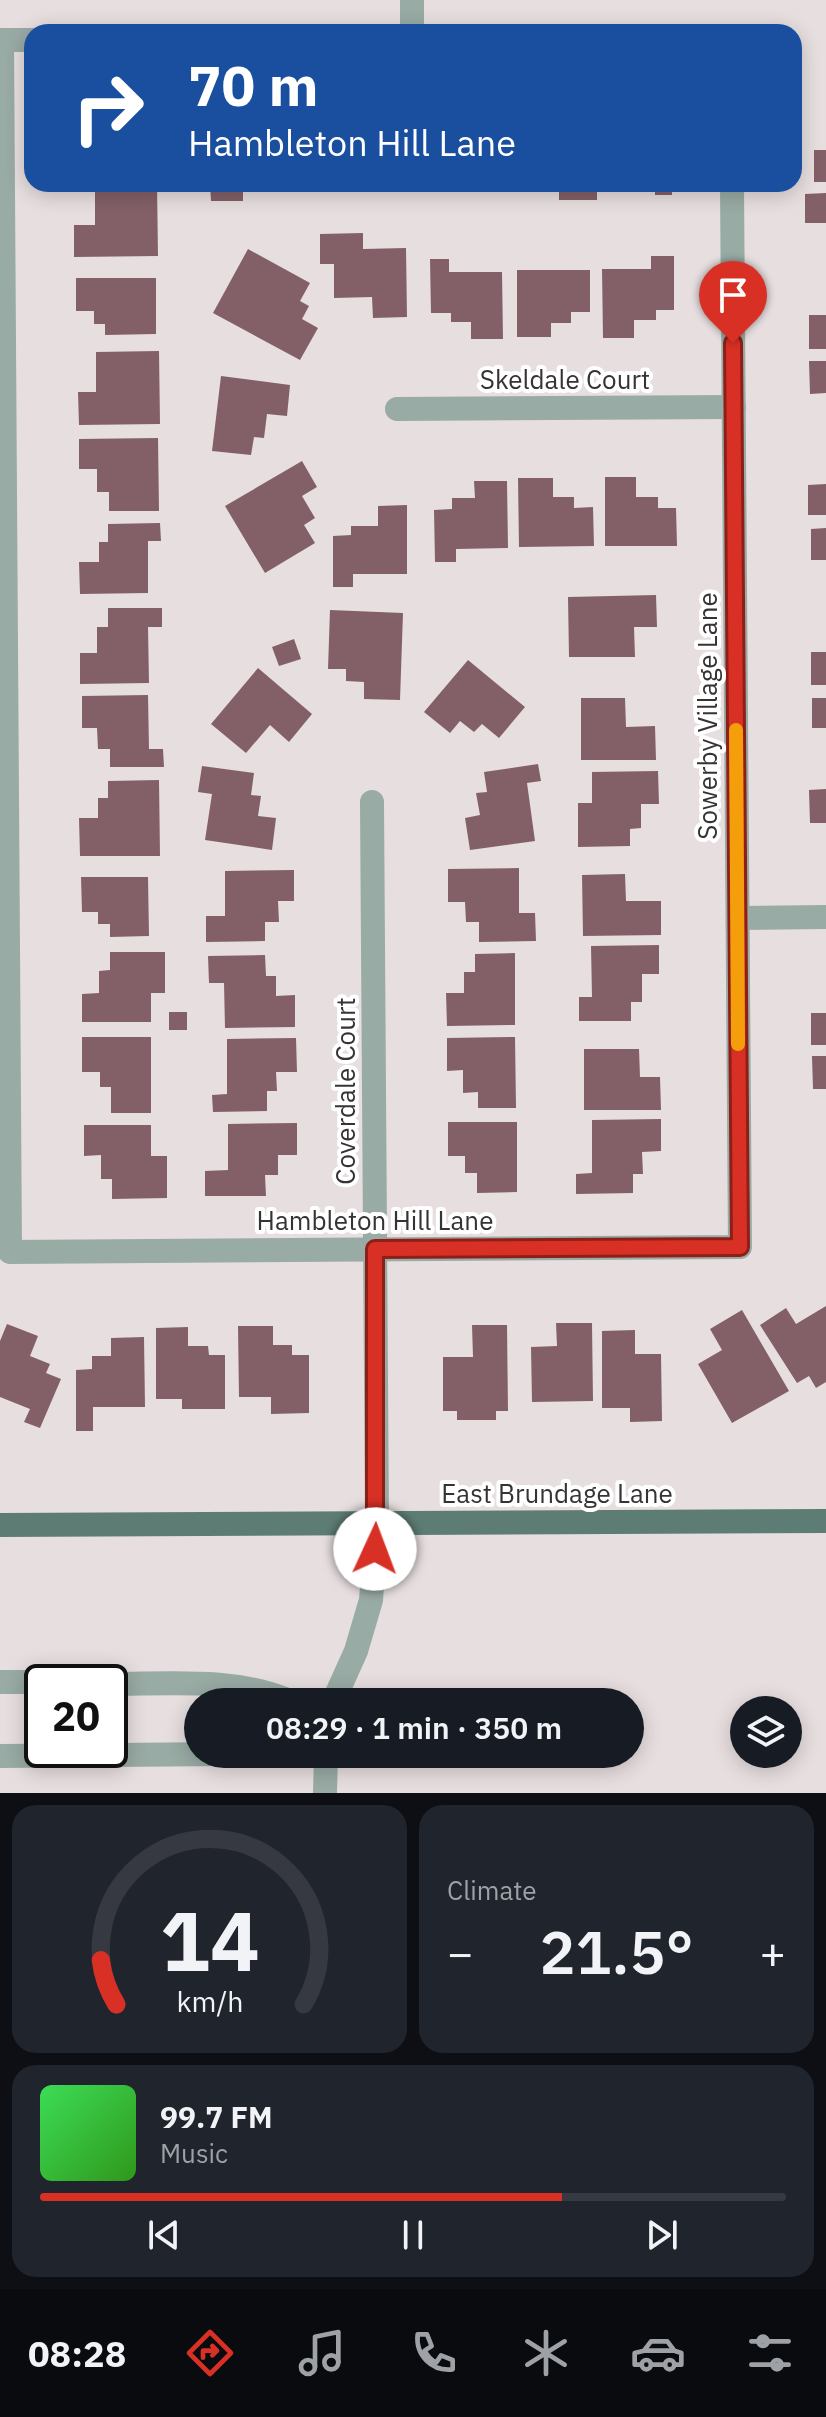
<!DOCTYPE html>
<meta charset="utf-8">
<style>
:root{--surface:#171b24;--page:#20242c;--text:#f1f3f6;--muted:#9ea1a6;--line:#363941;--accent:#d93025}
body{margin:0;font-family:"IBM Plex Sans",sans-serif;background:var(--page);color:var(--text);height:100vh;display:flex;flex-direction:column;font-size:30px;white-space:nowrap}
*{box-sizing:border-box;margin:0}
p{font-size:26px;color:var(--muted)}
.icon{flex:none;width:44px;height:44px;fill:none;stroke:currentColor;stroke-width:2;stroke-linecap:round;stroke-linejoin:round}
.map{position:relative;height:1793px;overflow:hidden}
.drawer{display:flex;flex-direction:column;gap:12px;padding:12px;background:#0d0f14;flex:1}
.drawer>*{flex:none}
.hud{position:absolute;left:24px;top:24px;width:778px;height:168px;border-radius:24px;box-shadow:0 4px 20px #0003;background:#1a4fa0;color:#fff;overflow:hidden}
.controls{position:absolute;left:730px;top:1696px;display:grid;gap:16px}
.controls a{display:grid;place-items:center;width:72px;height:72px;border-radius:50%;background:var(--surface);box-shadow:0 4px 20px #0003;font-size:40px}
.speed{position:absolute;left:24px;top:1664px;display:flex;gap:16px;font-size:40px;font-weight:700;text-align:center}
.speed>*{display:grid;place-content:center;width:104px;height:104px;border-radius:50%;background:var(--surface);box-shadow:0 4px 20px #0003;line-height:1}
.speed .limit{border:4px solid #111;border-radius:12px;background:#fff;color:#111}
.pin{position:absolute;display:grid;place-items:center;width:68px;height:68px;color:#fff;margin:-82px -34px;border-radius:50% 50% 50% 0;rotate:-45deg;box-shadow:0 0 8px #0007}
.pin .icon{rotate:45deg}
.me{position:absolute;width:88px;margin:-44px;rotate:2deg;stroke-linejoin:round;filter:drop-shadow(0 0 6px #0008)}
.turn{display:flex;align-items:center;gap:28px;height:168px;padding:0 32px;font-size:36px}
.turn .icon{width:104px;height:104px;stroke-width:2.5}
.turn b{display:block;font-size:56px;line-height:68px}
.big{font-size:60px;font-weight:600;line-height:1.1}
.drawer .card{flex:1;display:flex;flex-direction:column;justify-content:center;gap:12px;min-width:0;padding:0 28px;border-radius:24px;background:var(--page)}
.drawer .dial{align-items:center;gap:0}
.dial svg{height:208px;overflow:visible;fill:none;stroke:var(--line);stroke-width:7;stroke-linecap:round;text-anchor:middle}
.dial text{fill:var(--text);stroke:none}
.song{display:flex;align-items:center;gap:24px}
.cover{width:96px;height:96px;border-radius:12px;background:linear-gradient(135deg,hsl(130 70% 55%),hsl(110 70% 35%))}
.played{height:8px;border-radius:4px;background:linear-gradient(90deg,var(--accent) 70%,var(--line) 70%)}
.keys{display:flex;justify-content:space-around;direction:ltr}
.heat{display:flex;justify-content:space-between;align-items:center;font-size:44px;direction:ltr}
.drawer .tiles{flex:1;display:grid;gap:12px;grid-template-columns:1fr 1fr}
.card:last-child{grid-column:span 2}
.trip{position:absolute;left:184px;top:1688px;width:460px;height:80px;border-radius:40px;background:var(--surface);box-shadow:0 4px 20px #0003;font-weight:600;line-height:80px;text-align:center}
.tab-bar{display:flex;height:128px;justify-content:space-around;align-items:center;background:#090b0e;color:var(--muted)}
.tab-bar .icon{width:56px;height:56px}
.tab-bar .current{color:var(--accent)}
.tab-bar b{font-size:36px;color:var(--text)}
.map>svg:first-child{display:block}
.building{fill:#836067}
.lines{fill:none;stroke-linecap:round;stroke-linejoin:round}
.minor{stroke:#99aba5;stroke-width:24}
.major{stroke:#5d7d74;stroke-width:24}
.route-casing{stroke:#8d1f18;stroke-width:20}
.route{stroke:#d93025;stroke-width:14}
.slow{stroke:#f59e0b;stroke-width:14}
.labels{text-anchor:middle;stroke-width:8;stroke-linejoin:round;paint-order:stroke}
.street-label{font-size:26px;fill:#363333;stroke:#fff}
</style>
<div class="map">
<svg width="826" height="1793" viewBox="0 0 826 1793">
<rect width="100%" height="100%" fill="#e7dedf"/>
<g class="building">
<rect x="814" y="150" width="12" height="32"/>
<path d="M 95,184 L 157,184 L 158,256 L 74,257 L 74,225 L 95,225 Z"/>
<path d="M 210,184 L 243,184 L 243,201 L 211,201 Z"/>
<rect x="441" y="184" width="54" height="3"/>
<rect x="559" y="184" width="38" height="16"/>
<rect x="655" y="184" width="17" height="11"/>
<path d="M 826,193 L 826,223 L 805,223 L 805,194 Z"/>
<path d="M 363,233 L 363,249 L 406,248 L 407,317 L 373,318 L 372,297 L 334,298 L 334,264 L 320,264 L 320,234 Z"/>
<path d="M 248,249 L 310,283 L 300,301 L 309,306 L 302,319 L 318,328 L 300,360 L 213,313 Z"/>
<path d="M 651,256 L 674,256 L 674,310 L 656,310 L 656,320 L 634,320 L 634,338 L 603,338 L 602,269 L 651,269 Z"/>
<path d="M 430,259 L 449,259 L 449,272 L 502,272 L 503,339 L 471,339 L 471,322 L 451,322 L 451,313 L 431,313 Z"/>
<path d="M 517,270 L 590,270 L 590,312 L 571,312 L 571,323 L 551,323 L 551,337 L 517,337 Z"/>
<path d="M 76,278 L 156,278 L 156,334 L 105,335 L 105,324 L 94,324 L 94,311 L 76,311 Z"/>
<rect x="809" y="315" width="17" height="34"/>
<path d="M 159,351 L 160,424 L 79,425 L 78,392 L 96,392 L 96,352 Z"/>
<path d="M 809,361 L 826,361 L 826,393 L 810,394 Z"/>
<path d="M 221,376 L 290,385 L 287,416 L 267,414 L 264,438 L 254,437 L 251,455 L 212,451 Z"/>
<path d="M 158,438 L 159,511 L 109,511 L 109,492 L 97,492 L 97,469 L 79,469 L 79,439 Z"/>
<path d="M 302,461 L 317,487 L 302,496 L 315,518 L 304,525 L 315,543 L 265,573 L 225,506 Z"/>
<path d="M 605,477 L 636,477 L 636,497 L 658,497 L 658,508 L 676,508 L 677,546 L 605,546 Z"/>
<path d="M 518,478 L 553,478 L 553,497 L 574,497 L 574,508 L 593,507 L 594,546 L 519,547 Z"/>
<path d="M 474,481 L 507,481 L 508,548 L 456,549 L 456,562 L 435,562 L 434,510 L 452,509 L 452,498 L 475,498 Z"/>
<path d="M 826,484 L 826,515 L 808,515 L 808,485 Z"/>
<path d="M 407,505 L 407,574 L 353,574 L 353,587 L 333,587 L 333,536 L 351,535 L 351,526 L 378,526 L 378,506 Z"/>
<path d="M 160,523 L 161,541 L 148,541 L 148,593 L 80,594 L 79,562 L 99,562 L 99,542 L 108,542 L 108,524 Z"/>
<path d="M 826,528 L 826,560 L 811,560 L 811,529 Z"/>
<path d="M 656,595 L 657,627 L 634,627 L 635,657 L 569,657 L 568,597 Z"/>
<path d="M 108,608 L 162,608 L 162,627 L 148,627 L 149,683 L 80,684 L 80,653 L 97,653 L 97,627 L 108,627 Z"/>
<path d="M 330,610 L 403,613 L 400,700 L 364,699 L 364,682 L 346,681 L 346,669 L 328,669 Z"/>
<path d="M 294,639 L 301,659 L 279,666 L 272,647 Z"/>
<rect x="811" y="652" width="15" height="33"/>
<path d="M 468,660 L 525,707 L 499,738 L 482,724 L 474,732 L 460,721 L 450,733 L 424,712 Z"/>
<path d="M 258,668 L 312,714 L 289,742 L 270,725 L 246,753 L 211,724 Z"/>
<path d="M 148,695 L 149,749 L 163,749 L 164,767 L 110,767 L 110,749 L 98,749 L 97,728 L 82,728 L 82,696 Z"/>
<path d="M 581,698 L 625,698 L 626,727 L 655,726 L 656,760 L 581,760 Z"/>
<rect x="812" y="698" width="14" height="30"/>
<path d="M 538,764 L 541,781 L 527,783 L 535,841 L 470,850 L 465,818 L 480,815 L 476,793 L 487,792 L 484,772 Z"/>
<path d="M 202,766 L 254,773 L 251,795 L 261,796 L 258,816 L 276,818 L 272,850 L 205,840 L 212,794 L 198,792 Z"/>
<path d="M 658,771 L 659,804 L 641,804 L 641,828 L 630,829 L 630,846 L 578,847 L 578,803 L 592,803 L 592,772 Z"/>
<path d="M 159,780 L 160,856 L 80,856 L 79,818 L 98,818 L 98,798 L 108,798 L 108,781 Z"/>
<path d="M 826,789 L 826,823 L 810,823 L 809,790 Z"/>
<path d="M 519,868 L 519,913 L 535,913 L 536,941 L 479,942 L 479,922 L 466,922 L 465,902 L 448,902 L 448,869 Z"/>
<path d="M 294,870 L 294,901 L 278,901 L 279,922 L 265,922 L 265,941 L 206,942 L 206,916 L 225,916 L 225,871 Z"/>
<path d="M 625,874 L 626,901 L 661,901 L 661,935 L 583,936 L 582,875 Z"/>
<path d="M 81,877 L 148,877 L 149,936 L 110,937 L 110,924 L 98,924 L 98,912 L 82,912 Z"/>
<path d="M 659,945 L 659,974 L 642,974 L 642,1002 L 631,1002 L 631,1021 L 579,1021 L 579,997 L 592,997 L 591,946 Z"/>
<path d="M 110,952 L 165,952 L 165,993 L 151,993 L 151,1022 L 82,1022 L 82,994 L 99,993 L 99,971 L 110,970 Z"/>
<path d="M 515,953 L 515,1025 L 447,1026 L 446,993 L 464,993 L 464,972 L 475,972 L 475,954 Z"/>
<path d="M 265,955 L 266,976 L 276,976 L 276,996 L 295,995 L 295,1027 L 225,1028 L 224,983 L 209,983 L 208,956 Z"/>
<rect x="169" y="1012" width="18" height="18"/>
<rect x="811" y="1013" width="15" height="32"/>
<path d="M 82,1037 L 151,1037 L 151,1113 L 111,1113 L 111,1087 L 100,1087 L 100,1072 L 82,1072 Z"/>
<path d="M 515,1037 L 516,1108 L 478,1108 L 478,1092 L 463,1093 L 463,1070 L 447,1071 L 447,1038 Z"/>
<path d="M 296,1038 L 297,1072 L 276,1072 L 277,1091 L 267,1091 L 267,1111 L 213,1112 L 212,1095 L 227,1094 L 227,1039 Z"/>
<path d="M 584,1049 L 639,1049 L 640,1077 L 660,1077 L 661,1110 L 584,1110 Z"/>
<path d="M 812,1056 L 826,1056 L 826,1089 L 813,1089 Z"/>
<path d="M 661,1119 L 661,1151 L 642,1152 L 643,1174 L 633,1174 L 633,1193 L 576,1194 L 576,1174 L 592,1173 L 592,1120 Z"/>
<path d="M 448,1122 L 517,1122 L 517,1192 L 477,1193 L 477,1173 L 465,1173 L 465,1156 L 448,1156 Z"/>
<path d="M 297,1123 L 297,1155 L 278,1155 L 278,1175 L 265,1175 L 266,1196 L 205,1196 L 205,1171 L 228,1170 L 228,1124 Z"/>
<path d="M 84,1125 L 151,1125 L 151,1156 L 167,1156 L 167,1198 L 112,1199 L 112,1179 L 101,1179 L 101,1155 L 84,1156 Z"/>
<path d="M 826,1306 L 826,1382 L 816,1388 L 809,1376 L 797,1383 L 760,1325 L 786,1308 L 796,1324 Z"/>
<path d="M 742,1310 L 789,1391 L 732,1423 L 698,1364 L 722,1350 L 710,1329 Z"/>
<path d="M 556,1323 L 592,1323 L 593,1401 L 532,1402 L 531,1347 L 557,1346 Z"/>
<path d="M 7,1324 L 38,1336 L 30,1356 L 50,1364 L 46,1373 L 61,1379 L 40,1428 L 24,1422 L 30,1409 L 0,1397 L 0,1341 Z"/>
<path d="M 472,1325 L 507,1325 L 508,1411 L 496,1411 L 496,1420 L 457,1420 L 457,1411 L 443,1411 L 443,1357 L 473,1357 Z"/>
<path d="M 238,1326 L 273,1326 L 273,1345 L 292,1345 L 292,1355 L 309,1355 L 309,1413 L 271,1414 L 271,1397 L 239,1397 Z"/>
<path d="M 188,1327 L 188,1346 L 208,1346 L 209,1355 L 225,1355 L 225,1409 L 182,1409 L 182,1399 L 156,1399 L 156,1328 Z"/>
<path d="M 635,1330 L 635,1354 L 661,1354 L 662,1421 L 630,1422 L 630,1408 L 602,1408 L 602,1331 Z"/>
<path d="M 144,1337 L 145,1407 L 93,1407 L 93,1431 L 76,1431 L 76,1370 L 92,1369 L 92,1356 L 111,1356 L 111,1338 Z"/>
</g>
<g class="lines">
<g class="minor">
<path d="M 412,0 L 412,32"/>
<path d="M 0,40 L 32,40"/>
<path d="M 2,40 L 10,1252 L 740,1247 L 732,184"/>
<path d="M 397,409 L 734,407"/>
<path d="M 738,918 L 826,917"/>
<path d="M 0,1682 L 42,1682"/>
<path d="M 110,1684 C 169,1684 237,1677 292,1702"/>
<path d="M 333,1702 L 356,1651 L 371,1600 L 377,1523 L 372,802"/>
<path d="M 0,1756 L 224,1754"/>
<path d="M 325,1793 L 326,1754"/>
</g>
<path class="major" d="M 0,1525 L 826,1521"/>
</g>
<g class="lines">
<defs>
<path id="route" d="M 375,1549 L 375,1249 L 740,1247 L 733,343"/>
</defs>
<use href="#route" class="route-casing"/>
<use href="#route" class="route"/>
<path class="slow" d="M 736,730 L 738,1044"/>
</g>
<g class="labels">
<g class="street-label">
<text x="565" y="389">Skeldale Court</text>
<text transform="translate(708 716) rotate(-90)" y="9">Sowerby Village Lane</text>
<text transform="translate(346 1091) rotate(-90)" y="9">Coverdale Court</text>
<text x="375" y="1230">Hambleton Hill Lane</text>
<text x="557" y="1503">East Brundage Lane</text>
</g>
</g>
</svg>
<div class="controls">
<a><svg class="icon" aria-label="layers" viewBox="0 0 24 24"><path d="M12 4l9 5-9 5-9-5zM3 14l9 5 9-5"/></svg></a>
</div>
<div class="speed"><div class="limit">20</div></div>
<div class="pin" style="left:733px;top:343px;background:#d93025"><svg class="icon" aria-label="arrive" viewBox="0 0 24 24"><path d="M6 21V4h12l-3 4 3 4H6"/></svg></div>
<svg class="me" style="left:375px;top:1549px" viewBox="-20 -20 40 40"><circle r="19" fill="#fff"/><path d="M0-13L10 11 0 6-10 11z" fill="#d93025"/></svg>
<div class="trip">08:29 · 1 min · 350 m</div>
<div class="hud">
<div class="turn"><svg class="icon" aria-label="right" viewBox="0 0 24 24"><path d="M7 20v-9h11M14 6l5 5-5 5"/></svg><div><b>70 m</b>Hambleton Hill Lane</div></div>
</div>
</div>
<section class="drawer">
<div class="tiles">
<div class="card dial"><svg viewBox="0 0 100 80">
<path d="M14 69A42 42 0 1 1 86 69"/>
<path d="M14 69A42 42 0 0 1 8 52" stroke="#d93025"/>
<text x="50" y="56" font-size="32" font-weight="700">14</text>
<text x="50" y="72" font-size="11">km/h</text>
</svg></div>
<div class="card"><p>Climate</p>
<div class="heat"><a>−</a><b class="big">21.5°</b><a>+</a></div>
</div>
<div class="card">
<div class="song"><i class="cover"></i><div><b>99.7 FM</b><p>Music</p></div></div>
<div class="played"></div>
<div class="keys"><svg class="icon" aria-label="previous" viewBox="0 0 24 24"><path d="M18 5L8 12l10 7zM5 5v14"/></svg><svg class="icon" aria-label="pause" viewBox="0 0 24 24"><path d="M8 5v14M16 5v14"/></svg><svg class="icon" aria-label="next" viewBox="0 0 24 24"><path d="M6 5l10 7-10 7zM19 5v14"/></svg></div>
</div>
</div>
</section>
<nav class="tab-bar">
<b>08:28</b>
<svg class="icon current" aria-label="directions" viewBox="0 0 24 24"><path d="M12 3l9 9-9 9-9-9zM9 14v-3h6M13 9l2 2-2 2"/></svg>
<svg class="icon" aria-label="music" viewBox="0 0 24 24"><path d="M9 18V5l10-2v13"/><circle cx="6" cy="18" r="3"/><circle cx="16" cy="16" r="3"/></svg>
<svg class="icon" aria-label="phone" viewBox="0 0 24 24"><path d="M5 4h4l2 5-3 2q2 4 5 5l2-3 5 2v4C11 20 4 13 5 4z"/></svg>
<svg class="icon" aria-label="climate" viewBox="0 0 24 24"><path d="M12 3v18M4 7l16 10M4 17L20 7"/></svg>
<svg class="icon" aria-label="car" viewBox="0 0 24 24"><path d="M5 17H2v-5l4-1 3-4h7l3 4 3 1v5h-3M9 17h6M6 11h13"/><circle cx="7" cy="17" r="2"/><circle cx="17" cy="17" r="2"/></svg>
<svg class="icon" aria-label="filters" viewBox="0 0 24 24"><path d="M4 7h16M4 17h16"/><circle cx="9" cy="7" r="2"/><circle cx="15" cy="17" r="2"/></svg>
</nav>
